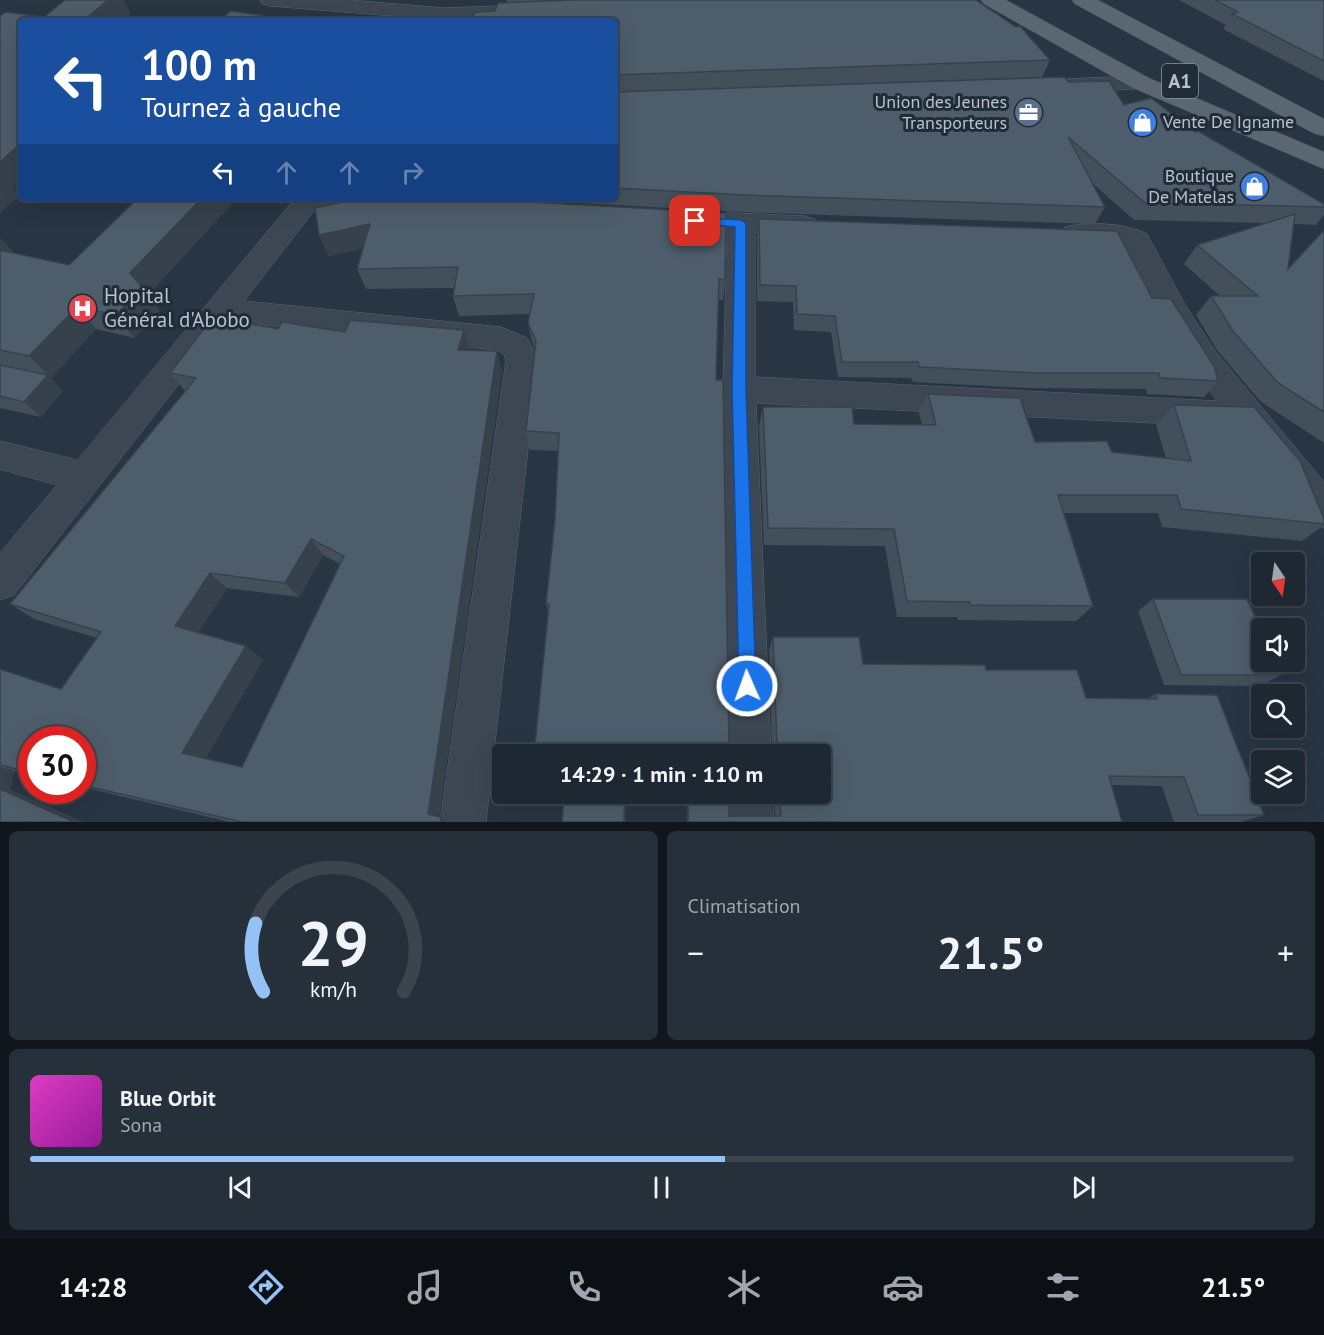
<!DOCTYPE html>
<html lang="fr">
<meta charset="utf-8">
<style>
:root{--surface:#1e2832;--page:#26303a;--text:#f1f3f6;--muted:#a1a6ac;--line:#3c444d;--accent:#94c2f7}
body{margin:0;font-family:"PT Sans",sans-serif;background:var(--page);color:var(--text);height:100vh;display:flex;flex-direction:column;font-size:22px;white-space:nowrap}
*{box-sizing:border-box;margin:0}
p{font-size:20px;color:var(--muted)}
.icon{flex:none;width:33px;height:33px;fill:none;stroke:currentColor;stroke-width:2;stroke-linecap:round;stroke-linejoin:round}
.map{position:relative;height:822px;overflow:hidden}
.details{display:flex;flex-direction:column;gap:9px;padding:9px;background:#10161c;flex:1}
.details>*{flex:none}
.hud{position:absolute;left:18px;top:18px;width:600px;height:183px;border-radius:6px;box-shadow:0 6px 24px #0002,0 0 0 2px var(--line);background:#1a4fa0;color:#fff;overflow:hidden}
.needle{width:39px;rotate:167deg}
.controls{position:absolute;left:1251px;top:552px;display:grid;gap:12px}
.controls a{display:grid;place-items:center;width:54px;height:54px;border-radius:6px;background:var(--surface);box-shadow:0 6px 24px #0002,0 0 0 2px var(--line);font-size:30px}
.speed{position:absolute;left:18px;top:726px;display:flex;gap:12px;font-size:30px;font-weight:700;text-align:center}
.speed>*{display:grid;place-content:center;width:78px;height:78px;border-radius:50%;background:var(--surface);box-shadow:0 6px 24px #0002,0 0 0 2px var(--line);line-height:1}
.speed .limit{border:9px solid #d22;background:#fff;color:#111}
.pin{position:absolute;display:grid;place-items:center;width:51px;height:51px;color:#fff;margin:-26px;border-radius:12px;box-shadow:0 3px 9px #0006}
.me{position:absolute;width:66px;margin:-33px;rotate:358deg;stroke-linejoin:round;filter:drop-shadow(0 0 4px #0008)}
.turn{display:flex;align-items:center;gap:21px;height:126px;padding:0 24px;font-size:27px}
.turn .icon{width:78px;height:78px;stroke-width:2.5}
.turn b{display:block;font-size:42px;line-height:51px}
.lanes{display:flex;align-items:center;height:57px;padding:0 24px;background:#0003;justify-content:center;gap:30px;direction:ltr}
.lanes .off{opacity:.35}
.big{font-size:45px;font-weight:700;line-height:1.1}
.details .tile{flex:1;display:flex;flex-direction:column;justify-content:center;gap:9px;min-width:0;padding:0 21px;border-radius:9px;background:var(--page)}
.details .dial{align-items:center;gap:0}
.dial svg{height:156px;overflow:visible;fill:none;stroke:var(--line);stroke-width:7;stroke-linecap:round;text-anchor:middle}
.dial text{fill:var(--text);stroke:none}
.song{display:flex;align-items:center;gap:18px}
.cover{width:72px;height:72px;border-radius:9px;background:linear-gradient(135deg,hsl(310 70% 55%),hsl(300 70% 35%))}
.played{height:6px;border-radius:3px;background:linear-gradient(90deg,var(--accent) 55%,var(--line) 55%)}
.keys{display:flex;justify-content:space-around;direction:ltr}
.heat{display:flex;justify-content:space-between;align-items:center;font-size:33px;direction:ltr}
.details .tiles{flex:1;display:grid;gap:9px;grid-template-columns:1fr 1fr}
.tile:last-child{grid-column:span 2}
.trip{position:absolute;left:492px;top:744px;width:339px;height:60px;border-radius:6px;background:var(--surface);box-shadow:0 6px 24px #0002,0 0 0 2px var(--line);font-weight:700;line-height:60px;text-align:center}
.tabs{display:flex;height:96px;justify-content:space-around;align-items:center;background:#0c1014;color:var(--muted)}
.tabs .icon{width:42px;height:42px}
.tabs .selected{color:var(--accent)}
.tabs b{font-size:27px;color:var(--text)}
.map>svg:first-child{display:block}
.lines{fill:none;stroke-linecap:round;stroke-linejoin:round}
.street-casing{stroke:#5a6570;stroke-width:1}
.primary-casing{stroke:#46505c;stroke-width:1}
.street{fill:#3c4753;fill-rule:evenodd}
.primary{fill:#5a6672;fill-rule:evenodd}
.wall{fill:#43505c;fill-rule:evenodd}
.shaded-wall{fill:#37414b}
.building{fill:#4e5d6b;stroke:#37414b;stroke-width:1.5;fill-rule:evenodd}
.route{fill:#1a73e8;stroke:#114b97;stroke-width:1.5}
.labels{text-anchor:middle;stroke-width:6;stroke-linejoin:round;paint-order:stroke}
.far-poi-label{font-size:18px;fill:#b9c2cc;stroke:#202c38;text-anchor:end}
.shield{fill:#202c38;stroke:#8b95a0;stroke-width:1.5}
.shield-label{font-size:20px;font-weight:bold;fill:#b9c2cc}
.poi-label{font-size:21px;fill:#b9c2cc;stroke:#202c38;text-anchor:start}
</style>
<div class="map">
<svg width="1324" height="822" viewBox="0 0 1324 822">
<rect width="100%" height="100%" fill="#283543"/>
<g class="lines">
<defs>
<g id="street">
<path d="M 260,0 L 348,0 L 445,8 L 520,5 L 527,7 L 530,11 L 527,15 L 520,17 L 445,20 L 270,6 L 263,4 Z"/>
<path d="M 1141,76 L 1149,78 L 1153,83 L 1149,88 L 1067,93 L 1059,91 L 1055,86 L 1059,81 L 1067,79 Z"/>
<path d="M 296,198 L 401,198 L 404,204 L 400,210 L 391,213 L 316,208 L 244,301 L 501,327 L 527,338 L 538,360 L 486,822 L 440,822 L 506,360 L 504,354 L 496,350 L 228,321 L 14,595 L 0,600 L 0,553 L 57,485 L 0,469 L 0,441 L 77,460 Z"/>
<path d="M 682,211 L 805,216 L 815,219 L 819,225 L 815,231 L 805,234 L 755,232 L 755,377 L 1217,401 L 1172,335 L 1126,247 L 1065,241 L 1061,234 L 1065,227 C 1089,221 1125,223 1147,234 L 1184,303 L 1215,351 L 1324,482 L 1324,528 L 1311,523 L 1287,487 L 1228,415 L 1225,422 L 1213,426 L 756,403 L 771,754 L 728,754 L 723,389 L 727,231 L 672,226 L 668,220 L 672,214 Z"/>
<path d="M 728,794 L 772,794 L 774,822 L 728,822 Z"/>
</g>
<g id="primary">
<path d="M 981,0 L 1006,0 L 1149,78 L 1324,152 L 1324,169 L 1133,88 L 984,4 Z"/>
<path d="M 1072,0 L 1098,0 L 1324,119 L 1324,136 L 1315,134 L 1075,4 Z"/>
</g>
</defs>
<use href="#street" class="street-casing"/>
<use href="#primary" class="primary-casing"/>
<use href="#street" class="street"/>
<use href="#primary" class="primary"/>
</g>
<g class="wall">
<path d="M 507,0 L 976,0 L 1050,60 L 1042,77 L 615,92 L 615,21 L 495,11 L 507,3 Z"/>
<path d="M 1179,0 L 1324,0 L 1324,81 L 1223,29 L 1226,25 Z"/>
<path d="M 1069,82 L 1124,105 L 1195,132 L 1324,204 L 1324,215 L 1316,225 L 1293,224 L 1288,269 L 1324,230 L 1324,443 L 1260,401 L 1217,350 L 1196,315 L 1211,296 L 1220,296 L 1184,264 L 1197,245 L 1265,223 L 1134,220 L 1092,183 L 1105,207 L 1095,224 L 741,212 L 491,198 L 615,198 L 615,92 Z"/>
<path d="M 138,198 L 237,198 L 148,295 L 159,310 L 134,338 L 96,329 L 51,378 L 50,378 L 63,391 L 41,417 L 0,408 L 0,238 L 14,253 L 69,265 Z"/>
<path d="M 759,219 L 1152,298 L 1218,381 L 1204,397 L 1147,394 L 1146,389 L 1028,388 L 913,382 L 911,378 L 838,377 L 831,332 L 794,330 L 793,302 L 757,301 L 757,235 Z"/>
<path d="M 319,235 L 725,280 L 723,300 L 718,300 L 716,380 L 729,746 L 772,746 L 769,650 L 773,637 L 863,664 L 986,670 L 1086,698 L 1148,699 L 1155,694 L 1264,815 L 1241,822 L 1174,822 L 1162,786 L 1112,785 L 1122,822 L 687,822 L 687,794 L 729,794 L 729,816 L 775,816 L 774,794 L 820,794 L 820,754 L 534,754 L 548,612 L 546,604 L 555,519 L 558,451 L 530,450 L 526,431 L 535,350 L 532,342 L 528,323 L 529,314 L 459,316 L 453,296 L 455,288 L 366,289 L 357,269 L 363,248 L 329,256 Z"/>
<path d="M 278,329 L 345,332 L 464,330 L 469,350 L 502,371 L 439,816 L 448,822 L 230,822 L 82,787 L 82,740 L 32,740 L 32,775 L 15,771 L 0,822 L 0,669 L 61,689 L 97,638 L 34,619 L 10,604 L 185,391 L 170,373 ZM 323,555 L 340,564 L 242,767 L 205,759 L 263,660 L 246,646 L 198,632 L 227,588 L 299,597 Z"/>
<path d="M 928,394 L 1035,442 L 1112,452 L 1166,458 L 1156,425 L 1174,405 L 1324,519 L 1324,525 L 1302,541 L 1162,527 L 1158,513 L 1063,513 L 1093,606 L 1076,621 L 958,620 L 957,617 L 897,617 L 885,546 L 764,545 L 759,426 L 763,407 L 854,424 L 922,425 L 919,413 Z"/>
<path d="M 1153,599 L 1281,675 L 1260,686 L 1164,685 L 1138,611 Z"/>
</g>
<g class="shaded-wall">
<path d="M 108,0 L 124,0 L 131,14 L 123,21 L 83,21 Z"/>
<path d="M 21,143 L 21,183 L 14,189 L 19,196 L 0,213 L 0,162 Z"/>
<path d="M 202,198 L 237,198 L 148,295 L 159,310 L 134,338 L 116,315 L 130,273 Z"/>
<path d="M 370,224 L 378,244 L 329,256 L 319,235 Z"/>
<path d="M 0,238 L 15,255 L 0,269 Z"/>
<path d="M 77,307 L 96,329 L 51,378 L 29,356 Z"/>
<path d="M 464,330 L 470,349 L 464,369 L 458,350 Z"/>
<path d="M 497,351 L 502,371 L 438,822 L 428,814 Z"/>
<path d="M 48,375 L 63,391 L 41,417 L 24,402 Z"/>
<path d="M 311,539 L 323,555 L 299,597 L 285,583 Z"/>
<path d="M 210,573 L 227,588 L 193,639 L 175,626 Z"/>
<path d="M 246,646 L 263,660 L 203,763 L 182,753 Z"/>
<path d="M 0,767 L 15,771 L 9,789 L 84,822 L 74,822 L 0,789 Z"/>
<path d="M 625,794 L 626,794 L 626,822 L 624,822 Z"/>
<path d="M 441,817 L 448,822 L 441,822 Z"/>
</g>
<g class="building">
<path d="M 65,0 L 108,0 L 83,21 L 21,21 L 21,143 L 0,162 L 0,16 L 6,12 L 44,17 Z"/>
<path d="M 572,0 L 976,0 L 1016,27 L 1020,26 L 1050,60 L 615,75 L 615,21 L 468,21 L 476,12 L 495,11 L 498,3 Z"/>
<path d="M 1215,0 L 1324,0 L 1324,61 L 1232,14 L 1238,12 Z"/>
<path d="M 231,11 L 303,21 L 218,21 Z"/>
<path d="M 1064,77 L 1069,82 L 1109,81 L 1124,105 L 1151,98 L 1195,132 L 1198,131 L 1324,204 L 1324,207 L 1145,203 L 1068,137 L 1105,207 L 743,195 L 615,188 L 615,92 Z"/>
<path d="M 138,198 L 202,198 L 130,273 L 142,287 L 116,315 L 77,307 L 29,356 L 0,350 L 0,250 L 69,265 Z"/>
<path d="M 362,198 L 458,198 L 726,213 L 725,280 L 719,279 L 716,380 L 723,380 L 729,746 L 777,746 L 773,637 L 859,637 L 863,664 L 985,665 L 986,670 L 1077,670 L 1086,698 L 1157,699 L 1155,694 L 1217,695 L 1264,815 L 1198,815 L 1184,777 L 1109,776 L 1122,822 L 688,822 L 688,794 L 729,794 L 729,816 L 781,816 L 779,794 L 820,794 L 820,754 L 534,754 L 549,604 L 546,604 L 555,519 L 559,433 L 526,431 L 536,341 L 528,323 L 534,294 L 453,296 L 458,267 L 357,269 L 370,224 L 319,235 L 315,208 Z"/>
<path d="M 1295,214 L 1288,269 L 1324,230 L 1324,412 L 1278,383 L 1233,331 L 1211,296 L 1258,296 L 1197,245 Z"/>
<path d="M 759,219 L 1117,231 L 1152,298 L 1171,299 L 1214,366 L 1218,381 L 1160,378 L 1159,373 L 1037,373 L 919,367 L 918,362 L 842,362 L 835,316 L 797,314 L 796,286 L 760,285 Z"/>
<path d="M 213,317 L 278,329 L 282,322 L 345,332 L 350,320 L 464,330 L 458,350 L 497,351 L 428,814 L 441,817 L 441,822 L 242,822 L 82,785 L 82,740 L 32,740 L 32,773 L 0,765 L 0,669 L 61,689 L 101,632 L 10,604 L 196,378 L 170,373 ZM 311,539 L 344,556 L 242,767 L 182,753 L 246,646 L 175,626 L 210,573 L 285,583 Z"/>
<path d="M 0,365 L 48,375 L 24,402 L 0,396 Z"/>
<path d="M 928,394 L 1020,398 L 1035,442 L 1107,441 L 1112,452 L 1191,461 L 1174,405 L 1254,407 L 1300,461 L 1324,519 L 1324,524 L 1181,509 L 1177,495 L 1058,495 L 1093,606 L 970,605 L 970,602 L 907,601 L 894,529 L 768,528 L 763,407 L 852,407 L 854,424 L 936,425 Z"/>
<path d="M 1153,599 L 1247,599 L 1262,632 L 1262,662 L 1275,662 L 1281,675 L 1181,675 Z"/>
<path d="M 0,789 L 74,822 L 0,822 Z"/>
<path d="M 564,794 L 625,794 L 624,822 L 562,822 Z"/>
</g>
<path class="route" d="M 695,217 L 741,220 L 746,223 L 746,388 L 756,686 L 753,692 L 747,695 L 741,692 L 739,686 L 732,388 L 735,227 L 691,223 L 691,218 Z"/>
<defs>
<symbol id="office-disc" viewBox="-11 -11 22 22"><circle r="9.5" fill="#5c6f8a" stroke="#202c38"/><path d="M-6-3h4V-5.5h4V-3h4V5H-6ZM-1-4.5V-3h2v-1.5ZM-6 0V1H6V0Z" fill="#fff"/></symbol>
<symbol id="shop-disc" viewBox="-11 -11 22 22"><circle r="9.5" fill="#3f7fe0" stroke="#202c38"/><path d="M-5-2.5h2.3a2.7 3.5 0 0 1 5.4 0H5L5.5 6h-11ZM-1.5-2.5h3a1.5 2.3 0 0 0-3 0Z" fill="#fff"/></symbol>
<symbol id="hospital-disc" viewBox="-11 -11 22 22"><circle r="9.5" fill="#e0444e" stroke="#202c38"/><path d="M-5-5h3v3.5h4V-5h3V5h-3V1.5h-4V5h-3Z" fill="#fff"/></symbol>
</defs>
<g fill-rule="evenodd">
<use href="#office-disc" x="1012" y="96" width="33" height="33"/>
<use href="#shop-disc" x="1126" y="106" width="33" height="33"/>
<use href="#shop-disc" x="1238" y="170" width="33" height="33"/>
<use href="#hospital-disc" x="66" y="292" width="33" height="33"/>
</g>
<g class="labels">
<g class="far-poi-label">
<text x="1007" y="108">Union des Jeunes<tspan x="1007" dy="21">Transporteurs</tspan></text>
<text x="1163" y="128" text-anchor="start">Vente De Igname</text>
<text x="1234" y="182">Boutique<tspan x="1234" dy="21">De Matelas</tspan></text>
</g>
<rect class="shield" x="1162" y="64" width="36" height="34" rx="4.5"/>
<g class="shield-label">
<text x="1180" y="88">A1</text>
</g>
<g class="poi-label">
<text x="104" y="303">Hopital<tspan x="104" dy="24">Général d'Abobo</tspan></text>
</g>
</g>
</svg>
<div class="controls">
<a><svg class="needle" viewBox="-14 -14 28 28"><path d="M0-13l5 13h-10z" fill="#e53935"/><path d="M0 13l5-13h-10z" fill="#a1a6ac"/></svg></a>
<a><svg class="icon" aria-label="sound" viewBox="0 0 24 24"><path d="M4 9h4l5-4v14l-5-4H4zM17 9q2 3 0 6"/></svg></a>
<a><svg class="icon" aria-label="search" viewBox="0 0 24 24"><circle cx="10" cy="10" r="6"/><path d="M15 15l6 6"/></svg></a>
<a><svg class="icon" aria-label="layers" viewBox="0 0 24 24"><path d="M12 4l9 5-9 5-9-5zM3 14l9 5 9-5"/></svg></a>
</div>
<div class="speed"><div class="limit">30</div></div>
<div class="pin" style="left:695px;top:221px;background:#d93025"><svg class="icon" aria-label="arrive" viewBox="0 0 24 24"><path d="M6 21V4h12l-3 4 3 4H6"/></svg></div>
<svg class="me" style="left:747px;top:686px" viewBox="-20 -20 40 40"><circle r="17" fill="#1a73e8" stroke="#fff" stroke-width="3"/><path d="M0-11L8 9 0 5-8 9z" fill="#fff"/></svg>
<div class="trip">14:29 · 1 min · 110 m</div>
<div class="hud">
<div class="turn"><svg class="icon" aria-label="left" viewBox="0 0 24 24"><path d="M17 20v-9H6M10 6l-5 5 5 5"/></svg><div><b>100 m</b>Tournez à gauche</div></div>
<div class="lanes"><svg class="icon" aria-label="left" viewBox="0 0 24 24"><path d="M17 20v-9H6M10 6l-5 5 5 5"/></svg><svg class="icon off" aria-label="ahead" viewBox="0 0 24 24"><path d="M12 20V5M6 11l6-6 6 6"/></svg><svg class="icon off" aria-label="ahead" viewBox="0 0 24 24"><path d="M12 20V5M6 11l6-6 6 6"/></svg><svg class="icon off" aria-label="right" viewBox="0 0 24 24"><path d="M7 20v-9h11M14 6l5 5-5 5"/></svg></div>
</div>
</div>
<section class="details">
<div class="tiles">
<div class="tile dial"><svg viewBox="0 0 100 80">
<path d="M14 69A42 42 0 1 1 86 69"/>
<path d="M14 69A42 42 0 0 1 10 34" stroke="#94c2f7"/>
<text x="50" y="56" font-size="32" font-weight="700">29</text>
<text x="50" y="72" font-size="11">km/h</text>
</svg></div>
<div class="tile"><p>Climatisation</p>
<div class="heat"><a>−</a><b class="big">21.5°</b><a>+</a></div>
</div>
<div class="tile">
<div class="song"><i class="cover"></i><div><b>Blue Orbit</b><p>Sona</p></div></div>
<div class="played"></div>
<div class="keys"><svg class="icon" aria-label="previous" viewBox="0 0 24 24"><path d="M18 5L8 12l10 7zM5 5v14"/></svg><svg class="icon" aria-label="pause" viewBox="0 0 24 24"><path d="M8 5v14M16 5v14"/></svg><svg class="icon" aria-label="next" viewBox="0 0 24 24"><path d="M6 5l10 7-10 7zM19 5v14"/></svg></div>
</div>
</div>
</section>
<nav class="tabs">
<b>14:28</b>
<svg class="icon selected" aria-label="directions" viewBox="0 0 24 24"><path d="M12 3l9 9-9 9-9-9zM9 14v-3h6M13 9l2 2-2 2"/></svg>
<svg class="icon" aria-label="music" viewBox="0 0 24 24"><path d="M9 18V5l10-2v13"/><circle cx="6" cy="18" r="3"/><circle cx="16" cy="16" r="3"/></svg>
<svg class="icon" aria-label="phone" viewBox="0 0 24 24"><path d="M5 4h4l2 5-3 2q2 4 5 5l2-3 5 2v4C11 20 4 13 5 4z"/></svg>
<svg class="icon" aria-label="climate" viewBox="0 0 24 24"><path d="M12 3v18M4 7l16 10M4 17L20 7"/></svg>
<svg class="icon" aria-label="car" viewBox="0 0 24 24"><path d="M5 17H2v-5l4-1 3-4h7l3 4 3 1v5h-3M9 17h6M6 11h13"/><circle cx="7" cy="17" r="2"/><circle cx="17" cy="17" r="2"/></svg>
<svg class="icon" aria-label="filters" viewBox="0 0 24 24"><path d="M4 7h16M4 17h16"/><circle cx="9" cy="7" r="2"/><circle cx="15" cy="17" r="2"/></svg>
<b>21.5°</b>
</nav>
